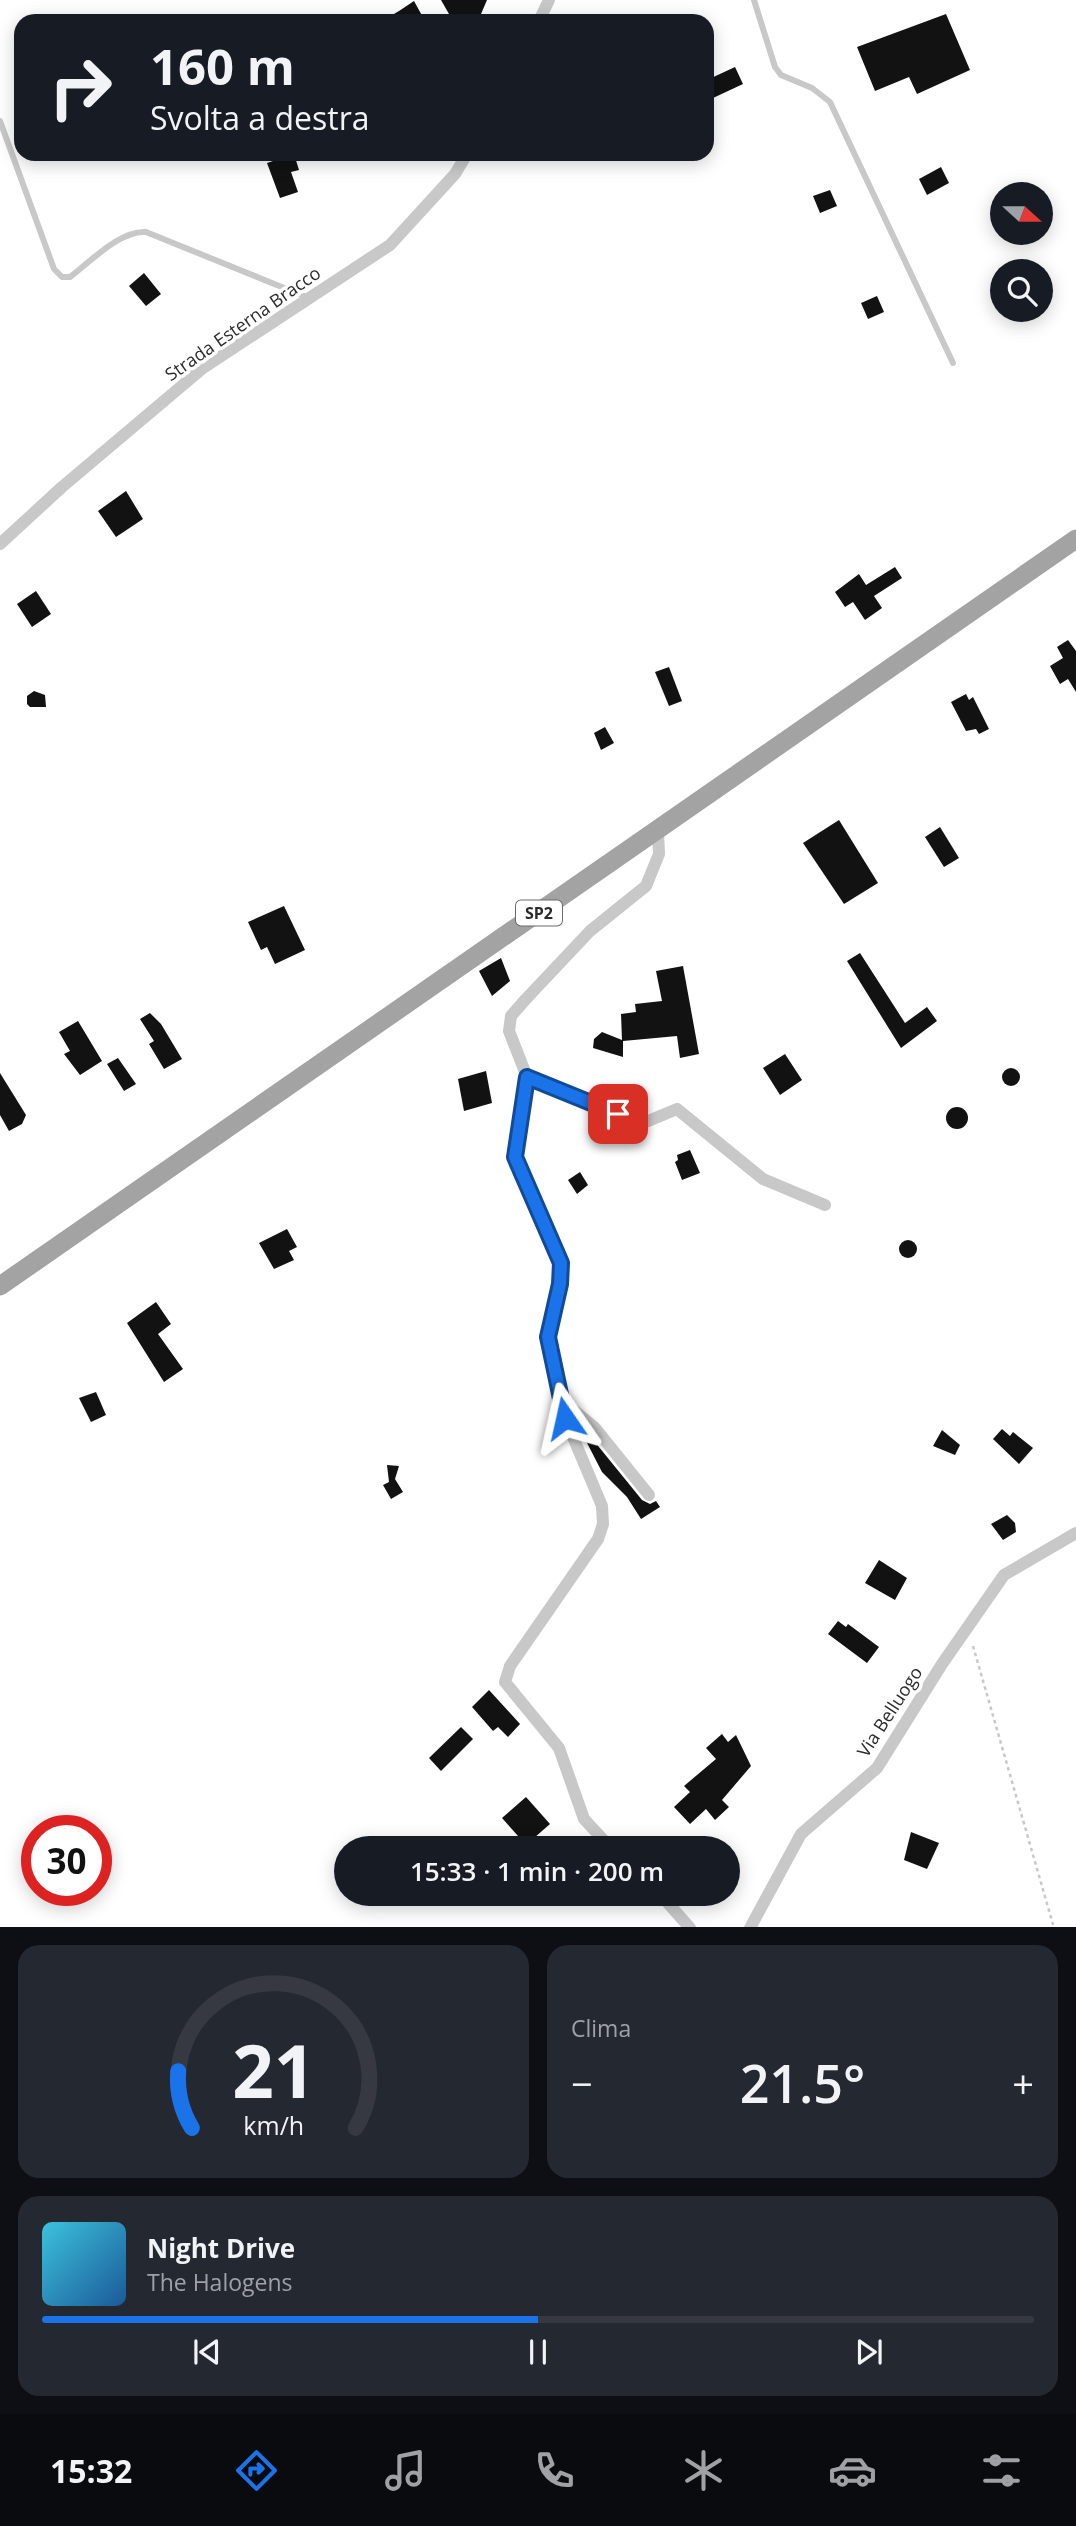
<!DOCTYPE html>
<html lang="it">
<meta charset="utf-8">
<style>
:root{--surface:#171b24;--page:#242831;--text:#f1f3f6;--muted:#9ea1a6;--line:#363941;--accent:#1a73e8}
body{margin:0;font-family:"Open Sans",sans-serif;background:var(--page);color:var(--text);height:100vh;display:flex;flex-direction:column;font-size:26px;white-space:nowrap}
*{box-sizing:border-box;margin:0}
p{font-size:23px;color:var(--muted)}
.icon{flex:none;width:38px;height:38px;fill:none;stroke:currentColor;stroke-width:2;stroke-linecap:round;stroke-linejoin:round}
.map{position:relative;height:1927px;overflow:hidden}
.details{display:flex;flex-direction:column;gap:18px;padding:18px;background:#0d0f14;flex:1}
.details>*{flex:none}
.hud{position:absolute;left:14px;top:14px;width:700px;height:147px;border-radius:21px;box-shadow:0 4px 18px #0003;background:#171b24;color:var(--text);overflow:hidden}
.needle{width:46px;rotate:111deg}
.controls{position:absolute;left:990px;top:182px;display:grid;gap:14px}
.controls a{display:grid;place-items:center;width:63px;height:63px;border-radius:50%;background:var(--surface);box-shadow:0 4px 18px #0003;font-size:35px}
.speed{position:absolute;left:21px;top:1815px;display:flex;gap:14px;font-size:35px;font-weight:700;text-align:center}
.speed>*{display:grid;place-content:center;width:91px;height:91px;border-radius:50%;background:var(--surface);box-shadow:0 4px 18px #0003;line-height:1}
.speed .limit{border:10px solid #d22;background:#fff;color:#111}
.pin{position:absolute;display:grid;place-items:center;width:60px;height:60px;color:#fff;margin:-30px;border-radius:14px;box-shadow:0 4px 10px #0006}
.me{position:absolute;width:77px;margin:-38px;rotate:349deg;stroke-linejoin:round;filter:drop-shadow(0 0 5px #0008)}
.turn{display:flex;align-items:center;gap:24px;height:147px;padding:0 21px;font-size:32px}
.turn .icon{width:91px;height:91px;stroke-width:2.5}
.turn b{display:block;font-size:49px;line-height:60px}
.big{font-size:52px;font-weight:600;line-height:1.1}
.details .card{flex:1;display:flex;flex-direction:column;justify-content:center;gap:10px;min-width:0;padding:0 24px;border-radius:21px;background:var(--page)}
.details .dial{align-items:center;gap:0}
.dial svg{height:182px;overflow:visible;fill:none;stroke:var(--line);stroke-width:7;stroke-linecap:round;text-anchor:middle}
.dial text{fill:var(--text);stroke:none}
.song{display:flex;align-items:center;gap:21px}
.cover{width:84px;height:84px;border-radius:10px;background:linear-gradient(135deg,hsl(190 70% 55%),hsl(210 70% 35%))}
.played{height:7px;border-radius:4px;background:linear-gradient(90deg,var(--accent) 50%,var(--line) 50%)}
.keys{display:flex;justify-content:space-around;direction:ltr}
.heat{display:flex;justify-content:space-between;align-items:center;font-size:38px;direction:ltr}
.details .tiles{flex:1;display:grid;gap:18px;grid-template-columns:1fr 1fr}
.card:last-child{grid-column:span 2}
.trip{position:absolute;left:334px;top:1836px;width:406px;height:70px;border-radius:35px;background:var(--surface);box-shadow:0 4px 18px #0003;font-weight:600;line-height:70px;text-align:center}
.dock{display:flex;height:112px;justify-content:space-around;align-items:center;background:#090b0e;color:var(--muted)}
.dock .icon{width:49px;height:49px}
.dock .selected{color:var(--accent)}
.dock b{font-size:32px;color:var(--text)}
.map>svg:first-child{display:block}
.building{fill:#121212}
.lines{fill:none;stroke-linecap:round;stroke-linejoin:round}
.path{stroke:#c8c8c8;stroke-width:2.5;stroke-dasharray:3.5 3.5;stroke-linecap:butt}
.service{stroke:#c8c8c8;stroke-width:6}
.minor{stroke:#c8c8c8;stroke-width:12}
.primary{stroke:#a3a3a3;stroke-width:19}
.route-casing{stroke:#114b97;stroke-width:18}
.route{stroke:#1a73e8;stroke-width:12}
.labels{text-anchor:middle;stroke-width:7;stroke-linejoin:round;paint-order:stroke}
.shield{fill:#fff;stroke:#6b6b6b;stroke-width:2}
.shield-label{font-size:16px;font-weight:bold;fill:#2b2b2b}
.street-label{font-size:18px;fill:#2b2b2b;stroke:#fff}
</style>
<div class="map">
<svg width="1076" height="1928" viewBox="0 0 1076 1928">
<rect width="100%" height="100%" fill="#fff"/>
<g class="building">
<path d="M 441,0 L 487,0 L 478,21 L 453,21 Z"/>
<path d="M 414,1 L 425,21 L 382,21 L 399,11 Z"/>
<path d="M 946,14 L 970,70 L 917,94 L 909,77 L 875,91 L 857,47 Z"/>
<path d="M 735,67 L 743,84 L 713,98 L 707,80 Z"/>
<path d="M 294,154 L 299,170 L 291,172 L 298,192 L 280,198 L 267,163 Z"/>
<path d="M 941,167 L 949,183 L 927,195 L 919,179 Z"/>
<path d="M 830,190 L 837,206 L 820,213 L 813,196 Z"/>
<path d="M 144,273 L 161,294 L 146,306 L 129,286 Z"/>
<path d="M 877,296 L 884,312 L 868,319 L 861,303 Z"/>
<path d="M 126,491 L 143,519 L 116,537 L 98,511 Z"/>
<path d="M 895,567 L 902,578 L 874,596 L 882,608 L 865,620 L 853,602 L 845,607 L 835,592 L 859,574 L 866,585 Z"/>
<path d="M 36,591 L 51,614 L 32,627 L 17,604 Z"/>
<path d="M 1068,640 L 1076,651 L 1076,692 L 1068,679 L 1060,684 L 1050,666 L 1063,658 L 1057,647 Z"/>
<path d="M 669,667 L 682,701 L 669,706 L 655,672 Z"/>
<path d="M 34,691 L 45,695 L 46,707 L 30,707 L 27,704 L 27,696 Z"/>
<path d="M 966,694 L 969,700 L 973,697 L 989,729 L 979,734 L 976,729 L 966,731 L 951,702 Z"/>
<path d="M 605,727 L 614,743 L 601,750 L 594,733 Z"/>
<path d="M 839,820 L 878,883 L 844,904 L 803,843 Z"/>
<path d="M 940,827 L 959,858 L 944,867 L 925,837 Z"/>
<path d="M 284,906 L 305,950 L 275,964 L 267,947 L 261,950 L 248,922 Z"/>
<path d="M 860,953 L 905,1023 L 927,1007 L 937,1021 L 901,1048 L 847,961 Z"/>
<path d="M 501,958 L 510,981 L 492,996 L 479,971 Z"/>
<path d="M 683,966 L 699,1054 L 680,1058 L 677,1036 L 623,1041 L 623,1057 L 593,1048 L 594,1039 L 602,1032 L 622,1040 L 621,1014 L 636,1012 L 635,1004 L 662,1001 L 656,971 Z"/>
<path d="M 150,1013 L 161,1024 L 182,1059 L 164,1069 L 149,1044 L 154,1041 L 140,1019 Z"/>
<path d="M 78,1021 L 102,1061 L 80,1075 L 64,1054 L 70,1051 L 59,1032 Z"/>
<path d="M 785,1054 L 802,1080 L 780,1095 L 763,1068 Z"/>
<path d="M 118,1058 L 136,1084 L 124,1091 L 107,1064 Z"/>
<circle cx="1011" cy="1077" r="9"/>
<path d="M 486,1071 L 492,1103 L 464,1111 L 458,1079 Z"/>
<path d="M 0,1073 L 26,1115 L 22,1124 L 9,1131 L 0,1115 Z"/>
<circle cx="957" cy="1118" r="11"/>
<path d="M 690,1150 L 700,1173 L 682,1180 L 675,1162 L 678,1160 L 677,1155 Z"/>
<path d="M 580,1172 L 588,1185 L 577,1194 L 568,1180 Z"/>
<path d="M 287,1229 L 297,1247 L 289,1251 L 294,1260 L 274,1269 L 259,1243 Z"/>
<circle cx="908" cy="1249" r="9"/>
<path d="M 156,1302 L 171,1324 L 158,1334 L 183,1369 L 164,1382 L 127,1323 Z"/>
<path d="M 96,1392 L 106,1415 L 91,1422 L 79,1398 Z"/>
<path d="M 1002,1429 L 1010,1436 L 1013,1432 L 1033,1448 L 1019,1464 L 993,1439 Z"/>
<path d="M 942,1430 L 960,1445 L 955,1455 L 933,1446 Z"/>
<path d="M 590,1436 L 642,1500 L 650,1504 L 656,1501 L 660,1507 L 641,1519 L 627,1497 L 602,1472 L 585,1439 Z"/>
<path d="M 387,1465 L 399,1466 L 395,1479 L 403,1492 L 391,1499 L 383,1485 L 389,1482 Z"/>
<path d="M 1007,1515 L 1015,1523 L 1016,1532 L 1003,1540 L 991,1524 Z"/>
<path d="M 879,1560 L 907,1578 L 895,1600 L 865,1583 Z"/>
<path d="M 838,1621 L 846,1627 L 848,1624 L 879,1647 L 867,1663 L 828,1634 Z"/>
<path d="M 489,1690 L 520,1724 L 508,1737 L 498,1727 L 493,1731 L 472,1707 Z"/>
<path d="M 461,1727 L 473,1739 L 441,1771 L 429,1758 Z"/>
<path d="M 722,1734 L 728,1742 L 736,1735 L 751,1766 L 722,1800 L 729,1807 L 715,1820 L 706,1809 L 690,1824 L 674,1807 L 690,1792 L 684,1786 L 716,1759 L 706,1748 Z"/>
<path d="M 526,1797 L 550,1824 L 526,1845 L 502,1818 Z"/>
<path d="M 911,1832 L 939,1843 L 927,1869 L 904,1860 Z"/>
</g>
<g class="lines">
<path class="path" d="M 973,1646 L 1054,1928"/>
<g class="service">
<path d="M 754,0 L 775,67 L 781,75 L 812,88 L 830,102 L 953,363"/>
<path d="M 0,121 L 54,269 L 62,277 L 70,277 C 90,262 120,230 146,232 L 309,298"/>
</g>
<g class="minor">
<path d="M 539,21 L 549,0"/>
<path d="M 0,544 L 62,487 L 203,368 L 390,245 L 455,174 L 467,154"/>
<path d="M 527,1077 L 641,1124 L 677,1109 L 763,1179 L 825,1205"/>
<path d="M 561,1400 L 595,1428 L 649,1495"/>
<path d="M 611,1848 L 584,1819 L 559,1748 L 505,1682 L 510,1666 L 598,1539 L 603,1524 L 602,1506 L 565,1418 L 548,1337 L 560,1285 L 561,1263 L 515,1157 L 527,1077 L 509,1031 L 511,1016 L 525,1000 L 590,931 L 646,886 L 659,854 L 658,831"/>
<path d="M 660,1894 L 690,1928"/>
<path d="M 750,1928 L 801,1834 L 877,1768 L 942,1664 L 1004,1575 L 1076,1533"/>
</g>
<path class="primary" d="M 0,1286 L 1076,539"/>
</g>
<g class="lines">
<defs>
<path id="route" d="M 565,1418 L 548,1337 L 560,1284 L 561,1263 L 515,1157 L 527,1077 L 618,1114"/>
</defs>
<use href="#route" class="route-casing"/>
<use href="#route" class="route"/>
</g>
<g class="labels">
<rect class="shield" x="516" y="900.5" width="46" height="25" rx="5"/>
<g class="shield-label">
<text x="539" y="919">SP2</text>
</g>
<g class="street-label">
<text transform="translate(243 324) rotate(-35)" y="6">Strada Esterna Bracco</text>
<text transform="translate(890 1712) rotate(-57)" y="6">Via Belluogo</text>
</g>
</g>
</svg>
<div class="controls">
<a><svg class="needle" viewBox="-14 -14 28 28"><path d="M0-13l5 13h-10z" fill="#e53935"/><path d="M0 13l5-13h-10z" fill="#9ea1a6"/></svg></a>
<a><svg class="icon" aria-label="search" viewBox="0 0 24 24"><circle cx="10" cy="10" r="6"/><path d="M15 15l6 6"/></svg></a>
</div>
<div class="speed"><div class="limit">30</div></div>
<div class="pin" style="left:618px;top:1114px;background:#d93025"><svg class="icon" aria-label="arrive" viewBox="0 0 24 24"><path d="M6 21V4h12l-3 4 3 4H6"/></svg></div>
<svg class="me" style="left:565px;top:1418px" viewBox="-20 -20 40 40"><path d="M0-17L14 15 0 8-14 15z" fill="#1a73e8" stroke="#fff" stroke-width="4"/></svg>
<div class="trip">15:33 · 1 min · 200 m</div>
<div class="hud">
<div class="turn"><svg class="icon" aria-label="right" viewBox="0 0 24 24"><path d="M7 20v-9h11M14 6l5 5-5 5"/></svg><div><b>160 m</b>Svolta a destra</div></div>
</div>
</div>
<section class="details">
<div class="tiles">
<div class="card dial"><svg viewBox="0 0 100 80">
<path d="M14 69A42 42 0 1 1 86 69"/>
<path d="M14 69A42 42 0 0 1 8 44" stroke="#1a73e8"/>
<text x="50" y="56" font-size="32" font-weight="700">21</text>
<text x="50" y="72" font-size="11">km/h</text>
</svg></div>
<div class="card"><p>Clima</p>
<div class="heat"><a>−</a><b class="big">21.5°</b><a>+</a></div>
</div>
<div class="card">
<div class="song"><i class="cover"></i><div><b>Night Drive</b><p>The Halogens</p></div></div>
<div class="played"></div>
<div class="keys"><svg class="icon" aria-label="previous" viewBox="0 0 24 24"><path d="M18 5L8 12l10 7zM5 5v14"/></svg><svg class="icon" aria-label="pause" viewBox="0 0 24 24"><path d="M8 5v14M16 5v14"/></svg><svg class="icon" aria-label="next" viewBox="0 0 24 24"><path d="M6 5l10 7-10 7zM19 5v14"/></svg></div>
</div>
</div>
</section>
<nav class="dock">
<b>15:32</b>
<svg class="icon selected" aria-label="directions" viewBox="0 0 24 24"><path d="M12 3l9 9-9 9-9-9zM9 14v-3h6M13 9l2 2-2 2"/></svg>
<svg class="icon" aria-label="music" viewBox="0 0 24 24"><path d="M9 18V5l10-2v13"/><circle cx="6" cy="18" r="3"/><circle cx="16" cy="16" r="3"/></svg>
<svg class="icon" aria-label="phone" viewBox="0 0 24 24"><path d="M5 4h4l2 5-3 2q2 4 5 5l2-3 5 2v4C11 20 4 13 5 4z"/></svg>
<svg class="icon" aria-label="climate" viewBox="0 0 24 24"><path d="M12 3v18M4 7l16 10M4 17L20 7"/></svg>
<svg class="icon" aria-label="car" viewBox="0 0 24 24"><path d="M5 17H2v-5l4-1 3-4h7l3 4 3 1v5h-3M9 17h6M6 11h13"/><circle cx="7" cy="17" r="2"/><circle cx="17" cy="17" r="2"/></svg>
<svg class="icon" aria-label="filters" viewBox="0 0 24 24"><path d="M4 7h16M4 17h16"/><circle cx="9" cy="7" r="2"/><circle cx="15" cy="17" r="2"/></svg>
</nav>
